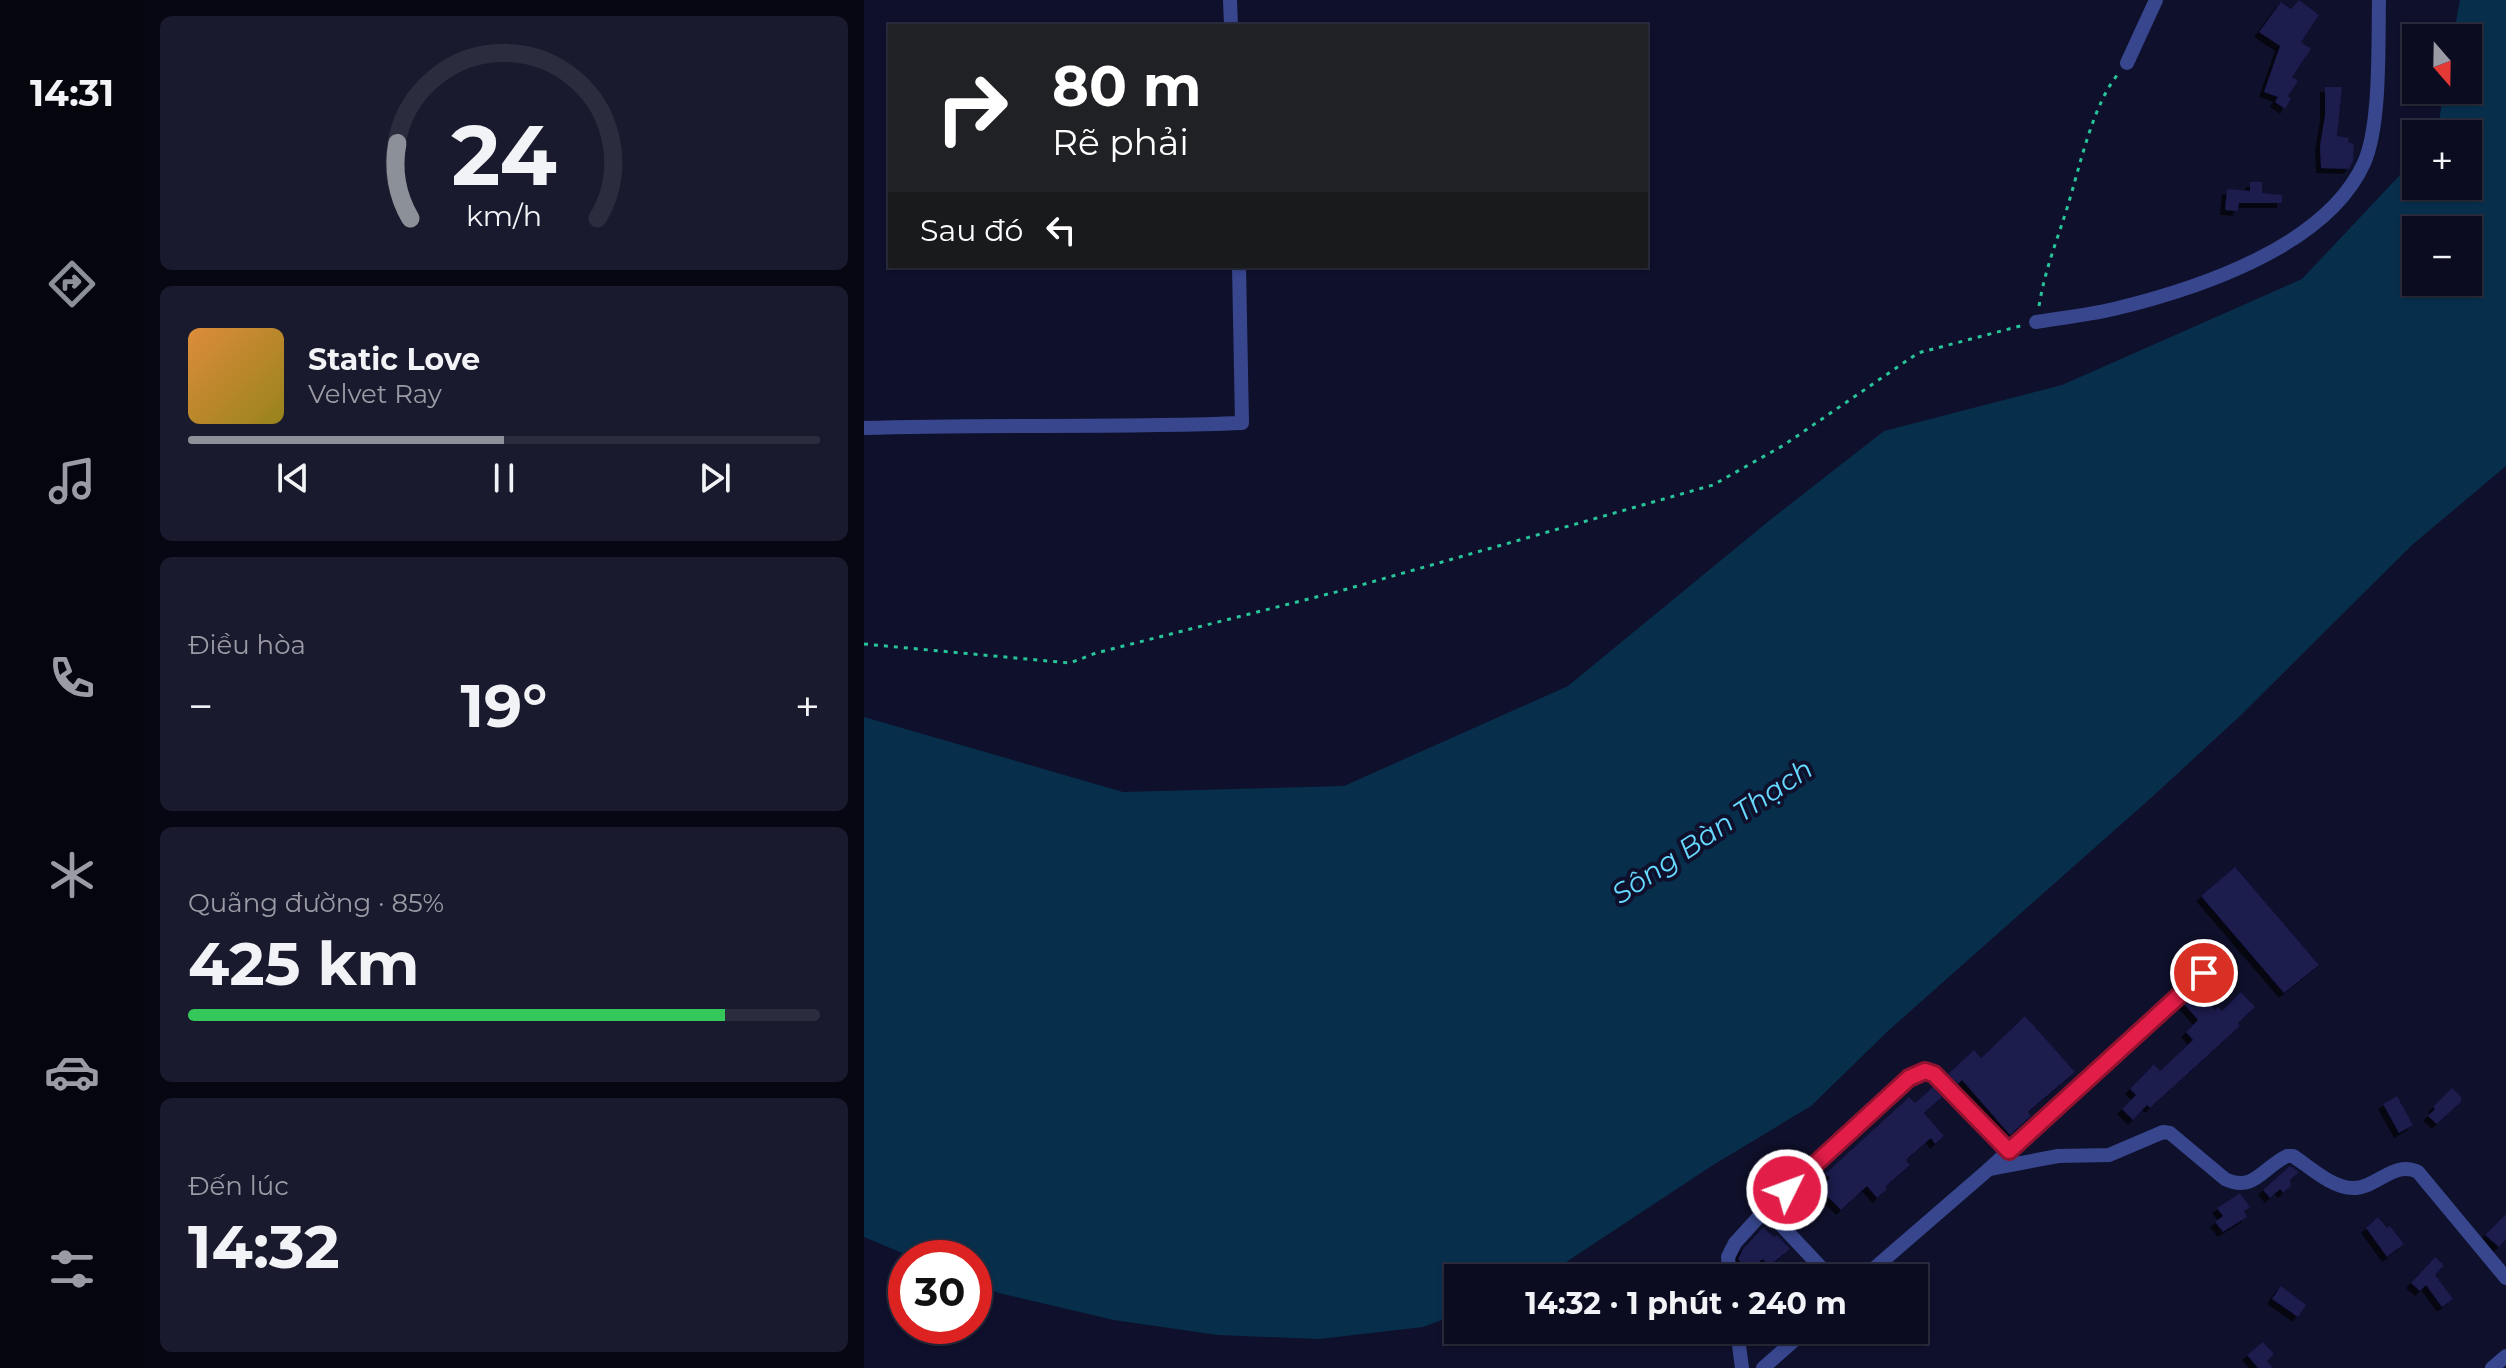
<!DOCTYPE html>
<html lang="vi">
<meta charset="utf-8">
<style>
:root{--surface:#0b0c20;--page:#191a2d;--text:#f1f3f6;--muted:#9a9ba5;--line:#2b2c3e;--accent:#8c9099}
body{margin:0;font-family:Montserrat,sans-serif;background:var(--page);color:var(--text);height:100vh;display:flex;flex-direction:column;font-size:30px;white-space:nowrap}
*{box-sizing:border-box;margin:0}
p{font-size:26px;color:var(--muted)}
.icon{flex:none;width:44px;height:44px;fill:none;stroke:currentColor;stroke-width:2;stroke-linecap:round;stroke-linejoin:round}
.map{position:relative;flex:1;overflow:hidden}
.panel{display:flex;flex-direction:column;gap:16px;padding:16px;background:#060712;width:720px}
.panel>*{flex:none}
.hud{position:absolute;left:24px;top:24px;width:760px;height:244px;border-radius:0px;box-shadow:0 2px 6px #0004,0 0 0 2px var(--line);background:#202124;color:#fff;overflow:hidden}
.needle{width:52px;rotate:160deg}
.controls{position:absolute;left:1538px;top:24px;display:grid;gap:16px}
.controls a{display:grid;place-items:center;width:80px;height:80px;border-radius:0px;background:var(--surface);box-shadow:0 2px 6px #0004,0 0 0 2px var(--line);font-size:40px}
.speed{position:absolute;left:24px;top:1240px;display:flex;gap:16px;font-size:40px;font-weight:700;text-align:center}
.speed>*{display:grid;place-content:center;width:104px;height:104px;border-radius:50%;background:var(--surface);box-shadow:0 2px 6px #0004,0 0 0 2px var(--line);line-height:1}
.speed .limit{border:12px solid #d22;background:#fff;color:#111}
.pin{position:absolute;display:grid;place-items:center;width:68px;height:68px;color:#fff;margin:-34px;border:4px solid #fff;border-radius:50%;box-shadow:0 2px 8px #0007}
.me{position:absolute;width:88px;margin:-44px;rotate:48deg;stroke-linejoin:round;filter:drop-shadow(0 0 6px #0008)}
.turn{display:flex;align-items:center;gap:28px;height:168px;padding:0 32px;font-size:36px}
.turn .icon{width:104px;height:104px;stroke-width:2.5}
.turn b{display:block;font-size:56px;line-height:68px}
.then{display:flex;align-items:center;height:76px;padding:0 32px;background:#0003;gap:16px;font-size:30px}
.big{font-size:60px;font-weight:700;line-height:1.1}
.panel .tile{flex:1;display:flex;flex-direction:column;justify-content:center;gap:12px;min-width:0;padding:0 28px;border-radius:12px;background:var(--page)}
.panel .dial{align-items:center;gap:0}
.dial svg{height:208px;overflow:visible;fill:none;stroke:var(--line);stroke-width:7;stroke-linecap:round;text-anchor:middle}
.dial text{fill:var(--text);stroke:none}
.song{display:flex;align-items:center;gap:24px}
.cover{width:96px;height:96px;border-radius:12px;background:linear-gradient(135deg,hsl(30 70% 55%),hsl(50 70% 35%))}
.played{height:8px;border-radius:4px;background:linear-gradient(90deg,var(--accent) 50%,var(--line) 50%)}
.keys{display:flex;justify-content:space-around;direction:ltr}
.heat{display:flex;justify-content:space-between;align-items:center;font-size:44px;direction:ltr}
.charge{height:12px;border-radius:6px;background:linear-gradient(90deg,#34c759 85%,var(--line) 0)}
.trip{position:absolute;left:580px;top:1264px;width:484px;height:80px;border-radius:0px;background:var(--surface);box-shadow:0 2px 6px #0004,0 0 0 2px var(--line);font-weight:700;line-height:80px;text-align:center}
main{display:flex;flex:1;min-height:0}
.tabs{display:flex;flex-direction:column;width:144px;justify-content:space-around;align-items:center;background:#04050d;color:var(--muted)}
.tabs .icon{width:56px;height:56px}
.tabs .active{color:var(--accent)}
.tabs b{font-size:36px;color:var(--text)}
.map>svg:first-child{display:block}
.water{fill:#072f4c;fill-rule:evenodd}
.building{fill:#1a1a4d;filter:url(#shadow)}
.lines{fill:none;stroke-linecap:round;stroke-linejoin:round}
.path{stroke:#28c49a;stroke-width:3;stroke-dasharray:4 6;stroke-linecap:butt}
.street{stroke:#37468d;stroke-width:14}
.route-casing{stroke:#92132f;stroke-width:20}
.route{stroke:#e11d48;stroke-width:14}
.labels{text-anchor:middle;stroke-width:8;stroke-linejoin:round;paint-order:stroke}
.water-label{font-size:28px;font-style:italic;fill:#67d9ff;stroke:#0f102b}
</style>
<main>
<nav class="tabs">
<b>14:31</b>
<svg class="icon active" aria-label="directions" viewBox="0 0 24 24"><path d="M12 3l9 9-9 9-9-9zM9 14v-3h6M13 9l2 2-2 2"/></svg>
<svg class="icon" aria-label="music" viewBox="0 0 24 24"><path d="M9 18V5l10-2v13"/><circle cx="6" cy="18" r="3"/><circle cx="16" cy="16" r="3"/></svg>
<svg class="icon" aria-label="phone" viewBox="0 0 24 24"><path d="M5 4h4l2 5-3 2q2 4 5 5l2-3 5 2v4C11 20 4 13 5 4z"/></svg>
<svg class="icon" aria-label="climate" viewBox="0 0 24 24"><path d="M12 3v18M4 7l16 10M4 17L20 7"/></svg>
<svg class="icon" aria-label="car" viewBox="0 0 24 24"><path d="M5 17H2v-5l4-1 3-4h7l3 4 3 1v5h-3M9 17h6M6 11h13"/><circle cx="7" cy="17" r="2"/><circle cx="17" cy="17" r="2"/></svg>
<svg class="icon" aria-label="filters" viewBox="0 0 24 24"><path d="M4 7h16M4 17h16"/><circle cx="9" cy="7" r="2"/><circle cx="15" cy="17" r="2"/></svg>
</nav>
<section class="panel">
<div class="tile dial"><svg viewBox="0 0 100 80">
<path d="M14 69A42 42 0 1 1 86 69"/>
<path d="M14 69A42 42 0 0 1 9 40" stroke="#8c9099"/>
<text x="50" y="56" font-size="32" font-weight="700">24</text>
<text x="50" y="72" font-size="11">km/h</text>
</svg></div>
<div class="tile">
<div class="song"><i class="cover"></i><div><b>Static Love</b><p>Velvet Ray</p></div></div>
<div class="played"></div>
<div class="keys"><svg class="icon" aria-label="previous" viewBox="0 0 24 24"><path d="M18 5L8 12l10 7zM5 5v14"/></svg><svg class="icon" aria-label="pause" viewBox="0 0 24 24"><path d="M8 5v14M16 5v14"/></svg><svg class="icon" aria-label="next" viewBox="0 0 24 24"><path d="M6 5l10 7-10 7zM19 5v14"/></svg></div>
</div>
<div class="tile"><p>Điều hòa</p>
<div class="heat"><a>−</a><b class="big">19°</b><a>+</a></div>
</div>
<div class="tile"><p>Quãng đường · 85%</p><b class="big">425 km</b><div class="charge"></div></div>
<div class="tile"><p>Đến lúc</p><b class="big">14:32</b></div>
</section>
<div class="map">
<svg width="1642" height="1368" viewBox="0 0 1642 1368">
<defs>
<filter id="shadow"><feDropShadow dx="-5" dy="5" stdDeviation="0" flood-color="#0009"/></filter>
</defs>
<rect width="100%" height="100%" fill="#0f102b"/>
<path class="water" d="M 1596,0 L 1642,0 L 1642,466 L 1548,545 L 1377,715 L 1288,797 L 1025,1030 L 947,1106 L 849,1165 L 678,1278 L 594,1278 L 594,1314 L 559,1327 L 455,1339 L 354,1335 L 250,1320 L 135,1293 L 110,1283 L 110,1258 L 50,1258 L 0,1237 L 0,717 L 259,792 L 480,786 L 704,686 L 906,520 L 1020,431 L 1198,385 L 1438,279 L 1552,158 L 1552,186 L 1604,186 L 1604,134 L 1573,134 L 1580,90 L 1604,90 L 1604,38 L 1589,38 ZM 1552,230 L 1604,230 L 1604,282 L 1552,282 Z"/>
<g class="building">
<path d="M 1435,0 L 1455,15 L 1437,42 L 1447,49 L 1428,77 L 1434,81 L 1424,96 L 1427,99 L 1421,109 L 1411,102 L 1414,97 L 1400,92 L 1416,46 L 1395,32 L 1417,2 L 1427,9 Z"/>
<path d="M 1461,87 L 1478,87 L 1473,136 L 1485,138 L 1484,142 L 1490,144 L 1489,162 L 1485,169 L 1457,168 L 1456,146 L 1461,116 Z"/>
<path d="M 1386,182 L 1398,182 L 1398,193 L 1418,195 L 1418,203 L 1375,203 L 1374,211 L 1361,210 L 1363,189 L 1386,191 Z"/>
<path d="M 1371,867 L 1455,965 L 1420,993 L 1337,896 Z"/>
<path d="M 1335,992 L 1351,1010 L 1354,1007 L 1358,1011 L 1377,992 L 1391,1007 L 1374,1023 L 1376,1026 L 1286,1108 L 1283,1105 L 1269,1120 L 1258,1109 L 1272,1095 L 1266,1089 L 1290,1064 L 1296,1071 L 1329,1040 L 1322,1032 L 1334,1020 L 1320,1004 Z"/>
<path d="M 1161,1016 L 1211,1072 L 1164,1112 L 1167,1116 L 1146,1135 L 1098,1080 L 1094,1084 L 1084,1074 L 1110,1050 L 1117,1058 Z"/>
<path d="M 1069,1087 L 1078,1097 L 1060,1113 L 1080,1136 L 1071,1144 L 1067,1138 L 1042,1160 L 1046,1165 L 1021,1187 L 1023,1189 L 1013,1198 L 1003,1186 L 977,1210 L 964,1197 L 954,1206 L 945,1196 L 966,1178 L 961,1174 L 1045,1097 L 1051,1103 Z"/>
<path d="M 1588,1088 L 1597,1097 L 1597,1102 L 1573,1124 L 1564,1116 L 1571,1109 L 1569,1107 Z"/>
<path d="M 1533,1096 L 1549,1125 L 1535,1133 L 1519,1104 Z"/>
<path d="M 1426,1166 L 1435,1172 L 1426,1180 L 1427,1186 L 1419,1193 L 1416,1189 L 1406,1198 L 1399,1190 Z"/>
<path d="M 1376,1193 L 1386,1207 L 1380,1211 L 1383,1217 L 1359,1232 L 1351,1222 L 1359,1216 L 1353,1208 Z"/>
<path d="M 1642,1214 L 1642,1239 L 1635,1247 L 1621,1235 Z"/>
<path d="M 1514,1217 L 1523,1228 L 1526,1226 L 1540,1244 L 1523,1257 L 1502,1228 Z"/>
<path d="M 899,1227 L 910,1237 L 913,1235 L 926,1249 L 904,1267 L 899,1259 L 884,1271 L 874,1259 L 879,1249 Z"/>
<path d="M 1571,1257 L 1580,1265 L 1571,1275 L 1589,1299 L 1578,1307 L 1562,1285 L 1556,1291 L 1547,1283 Z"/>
<path d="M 1417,1286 L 1442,1305 L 1434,1317 L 1408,1299 Z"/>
<path d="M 1399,1342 L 1410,1354 L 1403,1361 L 1409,1368 L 1394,1368 L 1383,1355 Z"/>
</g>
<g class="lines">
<g class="path">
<path d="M 1175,306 C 1181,269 1193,241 1204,205 C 1216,166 1229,103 1255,73"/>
<path d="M 0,644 L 206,663 L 232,653 L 476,591 L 849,485 L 920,445 L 1054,353 L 1160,325"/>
</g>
<g class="street">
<path d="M 366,0 L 367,26"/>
<path d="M 1263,63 L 1292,0"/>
<path d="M 1172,322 C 1197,318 1224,315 1250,309 C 1333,289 1462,247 1500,163 C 1517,125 1514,43 1515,0"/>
<path d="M 0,428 C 126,424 252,428 378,423 L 375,266"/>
<path d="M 1125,1169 L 1194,1156 L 1245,1155 L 1299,1132 L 1306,1133 L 1361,1179 C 1390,1193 1399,1167 1423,1156 L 1429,1156 C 1446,1167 1468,1188 1489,1188 C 1513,1188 1530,1160 1554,1172 L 1642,1278"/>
<path d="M 902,1209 L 967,1278"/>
<path d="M 866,1278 L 864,1257 L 871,1243 L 902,1209 L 1053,1073 L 1061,1071 L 1070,1074 L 1145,1151"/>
<path d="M 999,1278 L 1125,1169 L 1340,973"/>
<path d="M 873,1330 L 878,1368"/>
<path d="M 899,1368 L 942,1330"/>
<path d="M 1628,1368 L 1642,1356"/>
</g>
</g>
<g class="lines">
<defs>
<path id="route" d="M 923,1190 L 1045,1078 L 1061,1071 L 1070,1074 L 1145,1151 L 1340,973"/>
</defs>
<use href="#route" class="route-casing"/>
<use href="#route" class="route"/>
</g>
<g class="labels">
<g class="water-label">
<text transform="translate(848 831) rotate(-34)" y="10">Sông Bàn Thạch</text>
</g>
</g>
</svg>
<div class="controls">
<a><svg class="needle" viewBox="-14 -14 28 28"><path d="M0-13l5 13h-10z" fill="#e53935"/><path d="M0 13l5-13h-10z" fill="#9a9ba5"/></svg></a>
<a>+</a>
<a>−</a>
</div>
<div class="speed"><div class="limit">30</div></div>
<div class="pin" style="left:1340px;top:973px;background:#d93025"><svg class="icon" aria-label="arrive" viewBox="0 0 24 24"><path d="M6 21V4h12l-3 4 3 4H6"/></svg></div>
<svg class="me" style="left:923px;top:1190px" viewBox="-20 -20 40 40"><circle r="17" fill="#e11d48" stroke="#fff" stroke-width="3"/><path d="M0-11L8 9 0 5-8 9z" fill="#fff"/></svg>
<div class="trip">14:32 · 1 phút · 240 m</div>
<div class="hud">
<div class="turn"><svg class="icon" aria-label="right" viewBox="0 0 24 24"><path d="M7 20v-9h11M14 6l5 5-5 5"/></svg><div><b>80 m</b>Rẽ phải</div></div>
<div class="then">Sau đó<svg class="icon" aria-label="left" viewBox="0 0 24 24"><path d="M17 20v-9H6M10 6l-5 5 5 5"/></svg></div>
</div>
</div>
</main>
